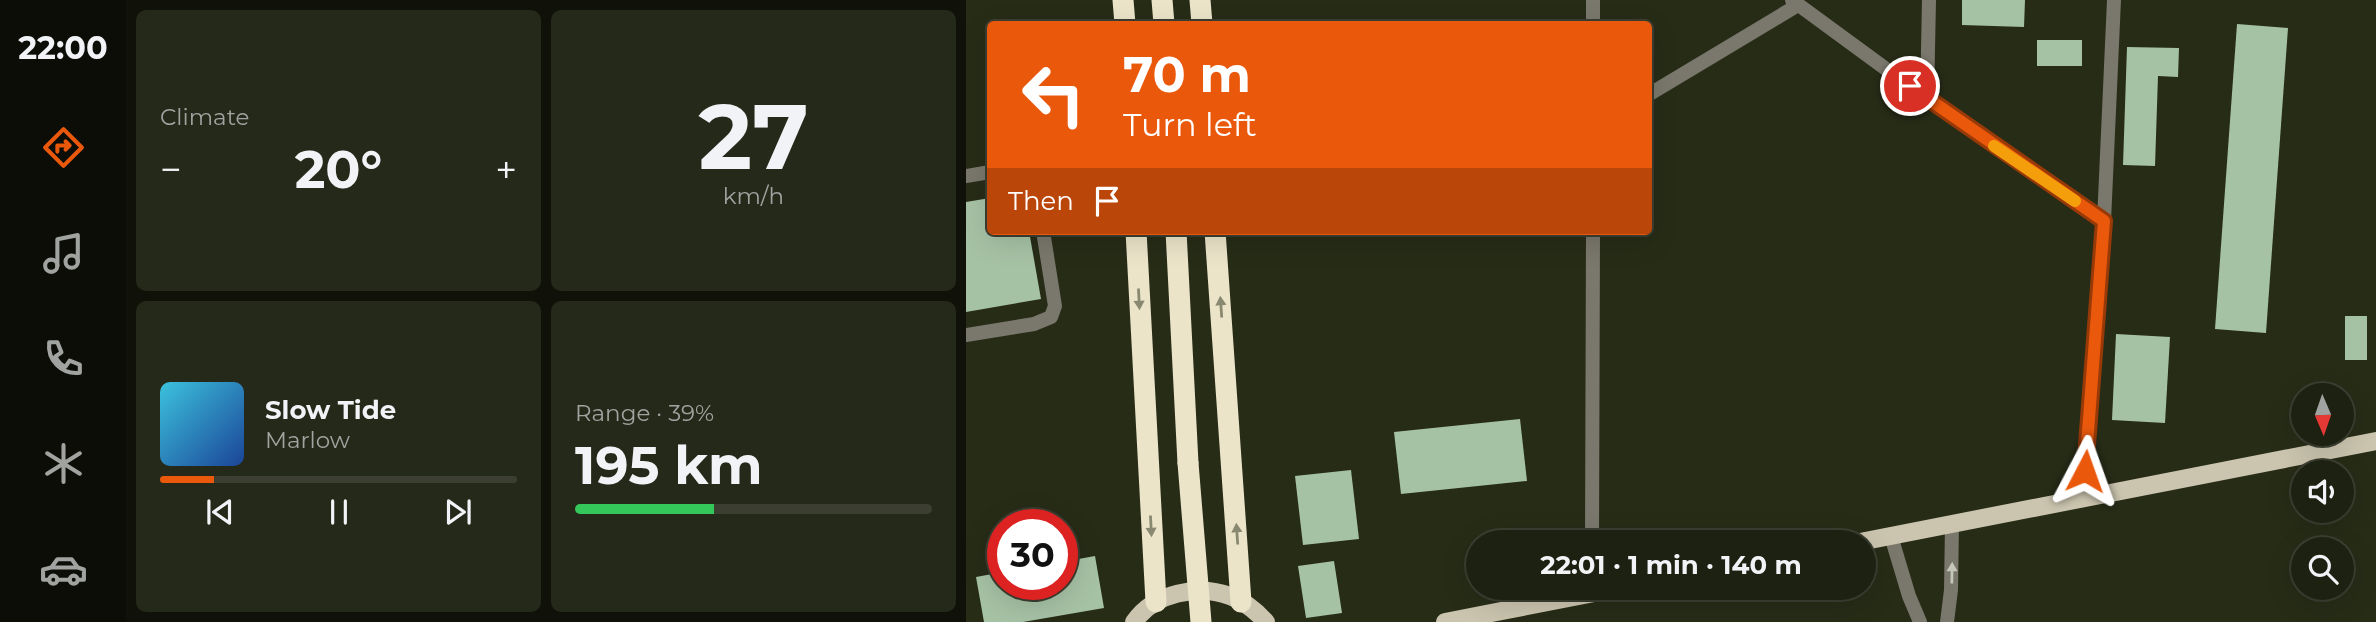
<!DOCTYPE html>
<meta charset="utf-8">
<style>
:root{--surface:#1d2111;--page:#25291a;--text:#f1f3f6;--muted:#a0a39f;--line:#3b3e31;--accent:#ea580c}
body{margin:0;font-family:Montserrat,sans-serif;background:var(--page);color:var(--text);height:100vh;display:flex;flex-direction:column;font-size:26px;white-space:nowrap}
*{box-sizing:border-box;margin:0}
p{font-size:23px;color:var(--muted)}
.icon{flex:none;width:38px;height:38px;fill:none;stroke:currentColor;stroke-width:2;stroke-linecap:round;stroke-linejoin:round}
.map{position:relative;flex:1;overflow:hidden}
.details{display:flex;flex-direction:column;gap:10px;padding:10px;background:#101209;width:840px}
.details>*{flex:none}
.banner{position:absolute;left:21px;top:21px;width:665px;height:214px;border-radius:7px;box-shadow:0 7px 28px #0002,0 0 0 2px var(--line);background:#ea580c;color:#fff;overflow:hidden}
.needle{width:46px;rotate:178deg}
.buttons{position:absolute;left:1325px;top:383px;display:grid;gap:14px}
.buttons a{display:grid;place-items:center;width:63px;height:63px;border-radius:50%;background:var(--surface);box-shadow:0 7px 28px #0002,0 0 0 2px var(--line);font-size:35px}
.speed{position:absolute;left:21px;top:509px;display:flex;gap:14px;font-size:35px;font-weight:700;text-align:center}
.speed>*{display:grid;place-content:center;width:91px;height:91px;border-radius:50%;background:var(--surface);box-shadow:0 7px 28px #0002,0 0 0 2px var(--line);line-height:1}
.speed .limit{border:10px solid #d22;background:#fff;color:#111}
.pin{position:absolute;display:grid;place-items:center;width:60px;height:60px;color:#fff;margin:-30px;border:4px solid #fff;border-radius:50%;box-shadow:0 2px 7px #0007}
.me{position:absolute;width:77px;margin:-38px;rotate:4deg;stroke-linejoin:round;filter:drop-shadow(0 0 5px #0008)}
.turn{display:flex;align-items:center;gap:24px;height:147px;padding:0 21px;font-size:32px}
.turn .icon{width:91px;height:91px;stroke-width:2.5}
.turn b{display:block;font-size:49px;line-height:60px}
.then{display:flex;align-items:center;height:66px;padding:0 21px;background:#0003;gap:14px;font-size:26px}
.big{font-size:52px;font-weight:700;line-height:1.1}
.details .widget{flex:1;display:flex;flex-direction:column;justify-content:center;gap:10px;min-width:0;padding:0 24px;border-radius:10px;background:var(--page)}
.details .dial{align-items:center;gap:0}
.dial b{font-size:91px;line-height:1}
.song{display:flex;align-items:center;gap:21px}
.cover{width:84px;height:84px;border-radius:10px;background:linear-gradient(135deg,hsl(190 70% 55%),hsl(220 70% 35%))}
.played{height:7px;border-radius:4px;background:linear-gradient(90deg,var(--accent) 15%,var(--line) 15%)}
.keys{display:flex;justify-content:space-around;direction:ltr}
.heat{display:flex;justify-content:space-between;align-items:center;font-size:38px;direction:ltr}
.charge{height:10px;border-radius:5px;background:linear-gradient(90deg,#34c759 39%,var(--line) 0)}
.details .tiles{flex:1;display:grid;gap:10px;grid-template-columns:repeat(2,1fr)}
.trip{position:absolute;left:500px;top:530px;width:410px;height:70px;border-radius:35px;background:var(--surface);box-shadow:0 7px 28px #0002,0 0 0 2px var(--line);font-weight:700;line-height:70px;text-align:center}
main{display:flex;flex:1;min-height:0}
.tabs{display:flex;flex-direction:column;width:126px;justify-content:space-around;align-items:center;background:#0c0d07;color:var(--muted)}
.tabs .icon{width:49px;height:49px}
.tabs .on{color:var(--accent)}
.tabs b{font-size:32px;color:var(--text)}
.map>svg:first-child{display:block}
.building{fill:#a6c2a5}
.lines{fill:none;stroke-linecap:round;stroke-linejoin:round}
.lane{stroke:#7a776c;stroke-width:14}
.street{stroke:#7a776c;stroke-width:14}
.primary{stroke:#cbc5af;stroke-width:18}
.highway{stroke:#ebe4c9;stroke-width:21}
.highway-bridge{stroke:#ebe4c9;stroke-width:21}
.oneway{fill:#898870}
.oneway2{fill:#c5c7bb}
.route-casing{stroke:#983908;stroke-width:18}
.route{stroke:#ea580c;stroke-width:12}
.slow{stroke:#f59e0b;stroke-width:12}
</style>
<main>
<nav class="tabs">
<b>22:00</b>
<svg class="icon on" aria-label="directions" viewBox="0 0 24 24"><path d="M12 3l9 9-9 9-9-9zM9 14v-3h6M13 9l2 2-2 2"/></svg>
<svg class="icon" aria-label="music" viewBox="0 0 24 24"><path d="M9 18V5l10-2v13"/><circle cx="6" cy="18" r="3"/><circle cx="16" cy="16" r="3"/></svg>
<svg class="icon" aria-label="phone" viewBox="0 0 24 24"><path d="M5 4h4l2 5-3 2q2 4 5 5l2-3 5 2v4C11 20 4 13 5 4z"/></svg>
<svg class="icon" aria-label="climate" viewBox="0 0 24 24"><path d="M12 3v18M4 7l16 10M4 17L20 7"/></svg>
<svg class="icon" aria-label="car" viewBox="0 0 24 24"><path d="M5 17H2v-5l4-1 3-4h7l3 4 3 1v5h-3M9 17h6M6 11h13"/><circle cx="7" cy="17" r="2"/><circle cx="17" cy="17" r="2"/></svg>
</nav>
<section class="details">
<div class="tiles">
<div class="widget"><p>Climate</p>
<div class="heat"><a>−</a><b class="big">20°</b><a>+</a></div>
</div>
<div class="widget dial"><b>27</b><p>km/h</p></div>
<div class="widget">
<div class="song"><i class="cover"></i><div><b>Slow Tide</b><p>Marlow</p></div></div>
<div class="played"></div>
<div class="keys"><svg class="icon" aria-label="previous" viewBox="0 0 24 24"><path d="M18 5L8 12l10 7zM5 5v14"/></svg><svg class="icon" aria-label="pause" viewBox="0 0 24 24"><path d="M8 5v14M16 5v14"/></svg><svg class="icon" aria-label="next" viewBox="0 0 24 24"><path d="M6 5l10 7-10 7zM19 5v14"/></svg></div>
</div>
<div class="widget"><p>Range · 39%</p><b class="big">195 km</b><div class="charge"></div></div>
</div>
</section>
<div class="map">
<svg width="1410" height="622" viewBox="0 0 1410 622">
<rect width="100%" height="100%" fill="#272c17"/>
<g class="building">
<path d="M 996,0 L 1059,0 L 1058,27 L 996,25 Z"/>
<path d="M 1271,24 L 1322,28 L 1300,333 L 1249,329 Z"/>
<rect x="1071" y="40" width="45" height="26"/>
<path d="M 1161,47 L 1213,48 L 1212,77 L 1192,76 L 1189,166 L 1157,165 Z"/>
<path d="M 24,198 L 24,231 L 63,231 L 75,299 L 0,312 L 0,202 Z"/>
<rect x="1379" y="316" width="22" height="44"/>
<path d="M 1150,334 L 1204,337 L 1199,423 L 1146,420 Z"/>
<path d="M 554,419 L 561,481 L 435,494 L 428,432 Z"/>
<path d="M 385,470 L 393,539 L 337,545 L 329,476 Z"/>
<path d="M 129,556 L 138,608 L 57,622 L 18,622 L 10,577 L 37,572 L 37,584 L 96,584 L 96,562 Z"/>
<path d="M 368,561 L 376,613 L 340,618 L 332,566 Z"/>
</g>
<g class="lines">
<g class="lane">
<path d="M 0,176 L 24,172"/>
<path d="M 0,335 L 68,324 L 85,317 L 89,306 L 77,231"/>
</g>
<g class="street">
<path d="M 627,0 L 627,24"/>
<path d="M 826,0 L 961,99 L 1138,221"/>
<path d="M 682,95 L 832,5"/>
<path d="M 961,99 L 963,0"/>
<path d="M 1117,499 L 1138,221 L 1148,0"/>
<path d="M 925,536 L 943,596 L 954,622"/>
<path d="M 626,542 L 627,231"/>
<path d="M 981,622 L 985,590 L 986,524"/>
</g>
<g class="primary">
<path d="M 894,542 L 1410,441"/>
<path d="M 168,622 C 188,593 232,584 264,596 C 278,601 290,611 300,622"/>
<path d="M 479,622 L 654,588"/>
</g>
<g class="highway">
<path d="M 157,0 L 159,24"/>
<path d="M 196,0 L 198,24"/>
<path d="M 234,0 L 236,24"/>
<path d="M 170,231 L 190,602"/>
<path d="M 210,231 L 222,463"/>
<path d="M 249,231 L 275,602"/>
</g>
<path class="highway-bridge" d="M 222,463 L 235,622"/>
</g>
<defs><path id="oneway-solid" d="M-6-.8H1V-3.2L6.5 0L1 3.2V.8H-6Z" transform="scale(1.75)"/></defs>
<g class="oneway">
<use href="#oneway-solid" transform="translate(173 299) rotate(87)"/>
<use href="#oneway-solid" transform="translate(255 307) rotate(-94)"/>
<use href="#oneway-solid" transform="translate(185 526) rotate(87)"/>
<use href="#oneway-solid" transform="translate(271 534) rotate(-94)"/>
</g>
<use class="oneway2" href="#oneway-solid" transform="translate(986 573) rotate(-89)"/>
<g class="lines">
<defs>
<path id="route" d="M 944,86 L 1138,221 L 1119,471"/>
</defs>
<use href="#route" class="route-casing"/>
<use href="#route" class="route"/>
<path class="slow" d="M 1028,146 L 1109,201"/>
</g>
</svg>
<div class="buttons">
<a><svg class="needle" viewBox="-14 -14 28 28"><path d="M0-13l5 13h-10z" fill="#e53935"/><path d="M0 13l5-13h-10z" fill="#a0a39f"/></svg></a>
<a><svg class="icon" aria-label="sound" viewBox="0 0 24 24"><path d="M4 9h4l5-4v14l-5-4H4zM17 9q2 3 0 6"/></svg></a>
<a><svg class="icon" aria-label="search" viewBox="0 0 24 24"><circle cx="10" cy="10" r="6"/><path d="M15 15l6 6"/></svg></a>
</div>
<div class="speed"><div class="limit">30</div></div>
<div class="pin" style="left:944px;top:86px;background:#d93025"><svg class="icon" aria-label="arrive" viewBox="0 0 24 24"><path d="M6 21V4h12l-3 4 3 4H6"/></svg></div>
<svg class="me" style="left:1119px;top:471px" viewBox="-20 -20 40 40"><path d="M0-17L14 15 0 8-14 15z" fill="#ea580c" stroke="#fff" stroke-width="4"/></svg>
<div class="trip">22:01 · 1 min · 140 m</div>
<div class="banner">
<div class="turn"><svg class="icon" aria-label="left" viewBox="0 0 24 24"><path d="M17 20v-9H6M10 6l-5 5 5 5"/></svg><div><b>70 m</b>Turn left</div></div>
<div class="then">Then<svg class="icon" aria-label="arrive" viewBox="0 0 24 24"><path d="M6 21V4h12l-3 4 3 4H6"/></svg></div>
</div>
</div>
</main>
